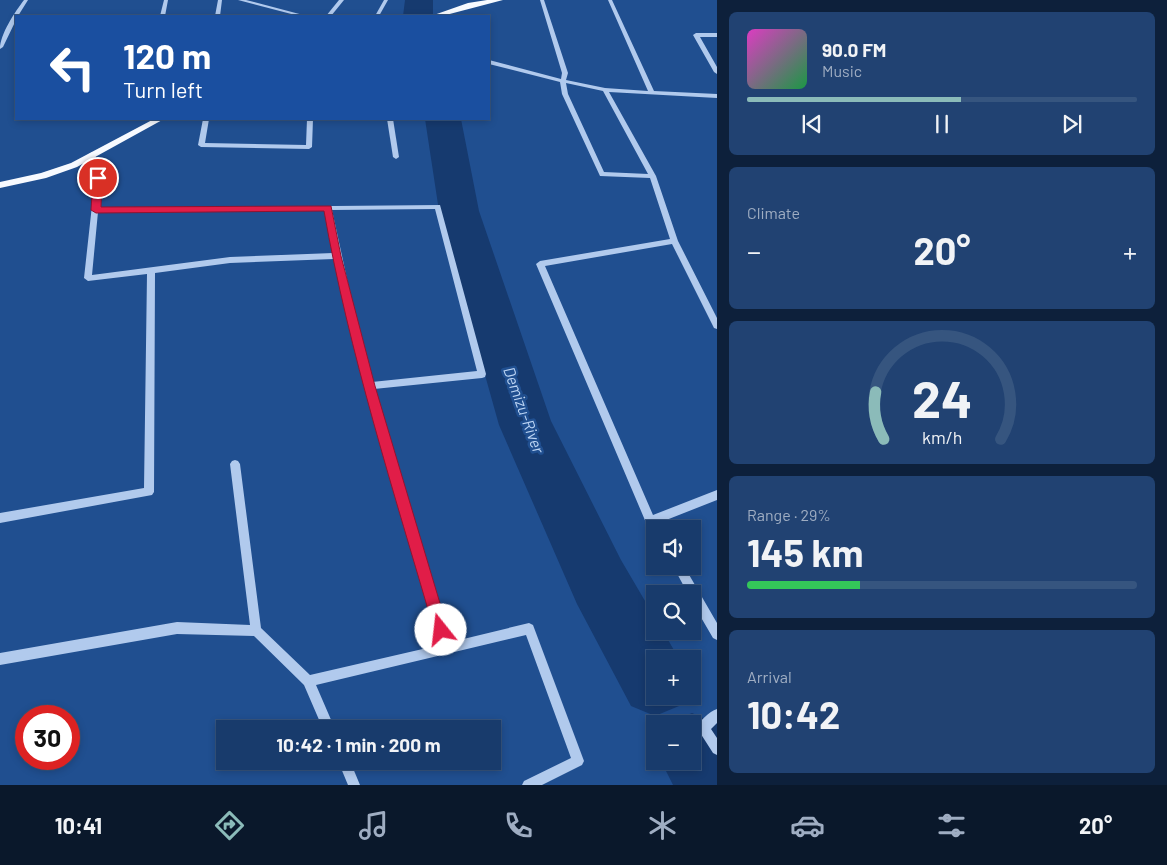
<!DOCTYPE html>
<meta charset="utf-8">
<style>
:root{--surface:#183b6c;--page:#214272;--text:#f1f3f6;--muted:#9fadc2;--line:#36557f;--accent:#8bbbb9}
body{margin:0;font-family:Barlow,sans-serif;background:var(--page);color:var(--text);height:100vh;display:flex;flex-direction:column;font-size:19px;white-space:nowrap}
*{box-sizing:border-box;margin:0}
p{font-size:16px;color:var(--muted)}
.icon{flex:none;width:28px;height:28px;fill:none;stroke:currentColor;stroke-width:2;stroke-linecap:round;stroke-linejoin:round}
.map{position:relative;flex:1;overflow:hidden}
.drawer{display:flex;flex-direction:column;gap:12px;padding:12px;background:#0d203b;width:450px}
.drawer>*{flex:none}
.top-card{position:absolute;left:15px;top:15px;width:475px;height:105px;border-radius:0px;box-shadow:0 2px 8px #0003,0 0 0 1px var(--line);background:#1a4fa0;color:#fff;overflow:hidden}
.tools{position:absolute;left:646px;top:520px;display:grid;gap:10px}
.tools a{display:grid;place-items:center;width:55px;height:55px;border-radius:0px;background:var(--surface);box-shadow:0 2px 8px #0003,0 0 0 1px var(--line);font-size:25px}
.speed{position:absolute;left:15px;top:705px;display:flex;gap:10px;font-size:25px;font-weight:700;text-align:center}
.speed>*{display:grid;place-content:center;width:65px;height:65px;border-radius:50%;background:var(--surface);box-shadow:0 2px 8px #0003,0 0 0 1px var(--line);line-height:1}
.speed .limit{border:8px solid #d22;background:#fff;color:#111}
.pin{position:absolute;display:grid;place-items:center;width:42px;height:42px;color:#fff;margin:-21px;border:2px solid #fff;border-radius:50%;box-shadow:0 1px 5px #0007}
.me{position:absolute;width:55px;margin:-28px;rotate:344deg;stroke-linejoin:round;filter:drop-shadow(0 0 4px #0008)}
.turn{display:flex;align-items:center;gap:18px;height:105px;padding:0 25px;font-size:22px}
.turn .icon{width:65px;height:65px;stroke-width:2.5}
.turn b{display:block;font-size:35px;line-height:42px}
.big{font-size:38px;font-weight:700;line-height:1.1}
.drawer .widget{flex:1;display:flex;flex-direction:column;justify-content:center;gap:8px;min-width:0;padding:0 18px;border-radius:8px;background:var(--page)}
.drawer .dial{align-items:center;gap:0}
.dial svg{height:130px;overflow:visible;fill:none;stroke:var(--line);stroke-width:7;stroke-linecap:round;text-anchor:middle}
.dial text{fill:var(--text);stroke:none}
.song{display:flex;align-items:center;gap:15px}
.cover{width:60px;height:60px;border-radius:8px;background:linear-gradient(135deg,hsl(310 70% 55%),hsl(140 70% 35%))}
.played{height:5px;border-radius:2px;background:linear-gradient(90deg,var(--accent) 55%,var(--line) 55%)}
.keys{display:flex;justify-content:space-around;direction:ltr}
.heat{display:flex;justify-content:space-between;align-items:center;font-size:28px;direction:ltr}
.charge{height:8px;border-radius:4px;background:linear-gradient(90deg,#34c759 29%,var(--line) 0)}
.trip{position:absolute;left:216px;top:720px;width:285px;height:50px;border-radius:0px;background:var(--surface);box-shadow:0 2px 8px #0003,0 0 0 1px var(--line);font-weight:700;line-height:50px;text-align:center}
.tabs{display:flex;height:80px;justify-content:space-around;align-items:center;background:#0a182b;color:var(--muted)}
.tabs .icon{width:35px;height:35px}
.tabs .on{color:var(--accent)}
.tabs b{font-size:22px;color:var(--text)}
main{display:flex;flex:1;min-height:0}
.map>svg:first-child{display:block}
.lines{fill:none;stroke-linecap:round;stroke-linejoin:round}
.river{fill:#163a6f;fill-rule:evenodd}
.minor{fill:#b1caed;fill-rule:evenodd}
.major{fill:#f7faff;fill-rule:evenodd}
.route{fill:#e11d48;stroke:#92132f}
.labels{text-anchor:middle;stroke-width:5;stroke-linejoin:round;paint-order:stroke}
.water-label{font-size:16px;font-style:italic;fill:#bdd5f4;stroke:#204f90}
</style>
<main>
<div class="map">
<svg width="717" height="785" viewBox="0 0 717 785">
<rect width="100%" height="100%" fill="#204f90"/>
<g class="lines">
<g class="river">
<path d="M 405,0 L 433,0 L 433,16 L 403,16 Z"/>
<path d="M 425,119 L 461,119 L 479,211 L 551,421 L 621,560 L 655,618 L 655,631 L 663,631 L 679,659 L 655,659 L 655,696 L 683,696 L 679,706 L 655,716 L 631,706 L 577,604 L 499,425 L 439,211 Z"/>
<path d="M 692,713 L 717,724 L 717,785 L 673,785 L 661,761 L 692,761 L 692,724 L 667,724 Z"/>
</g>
<g class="minor">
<path d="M 24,0 L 28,0 L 18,16 L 16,16 L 16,20 L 3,47 L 0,49 C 0,34 15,12 24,0 Z"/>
<path d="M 164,0 L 168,0 L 165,16 L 160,16 Z"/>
<path d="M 218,0 L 222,0 L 220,16 L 215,16 Z"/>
<path d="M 238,0 L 246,0 L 307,16 L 299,16 Z"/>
<path d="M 339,0 L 344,0 L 331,16 L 326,16 Z"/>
<path d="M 384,0 L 388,0 L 379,16 L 375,16 Z"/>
<path d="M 540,0 L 544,0 L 568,73 L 566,80 L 605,88 L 648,91 L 608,0 L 612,0 L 654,91 L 717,94 L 717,98 L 609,92 L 656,176 L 678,241 L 717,318 L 717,329 L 714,328 L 672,244 L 545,266 L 653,515 L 717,490 L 717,500 L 651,526 L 647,525 L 536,264 L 540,261 L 670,239 L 650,178 L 600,176 L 562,94 L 560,82 L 489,64 L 489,60 L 561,79 L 562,73 ZM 566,83 L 603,91 L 648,174 L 604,172 L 568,94 Z"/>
<path d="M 696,33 L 717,33 L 717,37 L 700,37 L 717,67 L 717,74 L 714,72 L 693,35 Z"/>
<path d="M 203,119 L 209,119 L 205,143 L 306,145 L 307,119 L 313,119 L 312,147 L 309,149 L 201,147 L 198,145 Z"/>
<path d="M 387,119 L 393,119 L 399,157 L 396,159 L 393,157 Z"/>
<path d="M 92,152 L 95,154 L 101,178 L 99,208 L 440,205 L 486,374 L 485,377 L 482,378 L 374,389 L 451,642 L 529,623 L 533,625 L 584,761 L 582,765 L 542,785 L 522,785 L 524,781 L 571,758 L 526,635 L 316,685 L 335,729 L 323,729 L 304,685 L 254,636 L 177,634 L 0,665 L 0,653 L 177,622 L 250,625 L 230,464 L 232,461 L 235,460 L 238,461 L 240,464 L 261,628 L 310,675 L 440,645 L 365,386 L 334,259 L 230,263 L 155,273 L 154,492 L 152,495 L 0,523 L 0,513 L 144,488 L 147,274 L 88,281 L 84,278 L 95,178 L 89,154 ZM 435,209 L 477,371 L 372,382 L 356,320 L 332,210 ZM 325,210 L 333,253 L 230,257 L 92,275 L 98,212 Z"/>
<path d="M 673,566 L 684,566 L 717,623 L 717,640 L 713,638 L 692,602 L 692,594 L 688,594 Z"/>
<path d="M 717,709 L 717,723 L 711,729 L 717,738 L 717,755 L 713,753 L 697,728 C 700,720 709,712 717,709 Z"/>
<path d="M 338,761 L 350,761 L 360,785 L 348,785 Z"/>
</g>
<g class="major">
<path d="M 487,0 L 503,0 L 442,16 L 431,16 L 468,3 Z"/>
<path d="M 154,119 L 164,119 L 77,167 L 46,178 L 0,188 L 0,182 L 41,173 L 71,163 Z"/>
</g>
</g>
<path class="route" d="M 98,175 L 102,178 L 101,207 L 331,206 L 341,256 L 375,386 L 448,630 L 446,635 L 441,637 L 436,635 L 434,630 C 394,492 349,353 324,211 L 96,213 L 91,210 L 93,178 Z"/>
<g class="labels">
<g class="water-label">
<text transform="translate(524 410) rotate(70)" y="6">Demizu-River</text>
</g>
</g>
</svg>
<div class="tools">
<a><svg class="icon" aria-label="sound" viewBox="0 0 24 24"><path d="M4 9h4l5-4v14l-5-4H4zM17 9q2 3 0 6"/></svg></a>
<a><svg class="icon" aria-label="search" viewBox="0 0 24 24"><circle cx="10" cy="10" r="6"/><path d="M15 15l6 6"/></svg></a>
<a>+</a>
<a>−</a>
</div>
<div class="speed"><div class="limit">30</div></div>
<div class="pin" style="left:98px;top:178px;background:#d93025"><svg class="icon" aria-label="arrive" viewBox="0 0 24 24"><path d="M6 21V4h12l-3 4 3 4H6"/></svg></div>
<svg class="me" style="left:441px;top:630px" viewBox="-20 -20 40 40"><circle r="19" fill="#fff"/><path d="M0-13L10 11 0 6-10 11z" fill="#e11d48"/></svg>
<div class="trip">10:42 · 1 min · 200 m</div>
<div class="top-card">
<div class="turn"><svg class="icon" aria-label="left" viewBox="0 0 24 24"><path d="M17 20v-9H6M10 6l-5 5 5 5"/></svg><div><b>120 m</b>Turn left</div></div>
</div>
</div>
<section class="drawer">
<div class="widget">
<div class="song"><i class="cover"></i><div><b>90.0 FM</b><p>Music</p></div></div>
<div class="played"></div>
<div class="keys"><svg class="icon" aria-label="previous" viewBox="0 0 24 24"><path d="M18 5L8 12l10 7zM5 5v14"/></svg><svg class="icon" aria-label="pause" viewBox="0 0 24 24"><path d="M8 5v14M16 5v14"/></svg><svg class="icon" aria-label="next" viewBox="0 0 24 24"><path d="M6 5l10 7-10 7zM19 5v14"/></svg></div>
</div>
<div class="widget"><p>Climate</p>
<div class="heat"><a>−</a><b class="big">20°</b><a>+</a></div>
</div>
<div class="widget dial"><svg viewBox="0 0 100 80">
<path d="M14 69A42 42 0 1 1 86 69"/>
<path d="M14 69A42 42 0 0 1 9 40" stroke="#8bbbb9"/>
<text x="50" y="56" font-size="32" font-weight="700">24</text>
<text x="50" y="72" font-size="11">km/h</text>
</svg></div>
<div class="widget"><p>Range · 29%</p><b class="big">145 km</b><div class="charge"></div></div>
<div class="widget"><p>Arrival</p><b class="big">10:42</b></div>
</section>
</main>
<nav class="tabs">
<b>10:41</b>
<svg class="icon on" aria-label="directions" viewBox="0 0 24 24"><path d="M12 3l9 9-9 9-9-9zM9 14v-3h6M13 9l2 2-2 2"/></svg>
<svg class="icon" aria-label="music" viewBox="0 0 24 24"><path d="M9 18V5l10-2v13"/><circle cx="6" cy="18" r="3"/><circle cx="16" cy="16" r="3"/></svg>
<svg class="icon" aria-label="phone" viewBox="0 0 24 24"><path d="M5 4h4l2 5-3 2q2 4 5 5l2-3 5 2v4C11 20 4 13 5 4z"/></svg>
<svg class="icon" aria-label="climate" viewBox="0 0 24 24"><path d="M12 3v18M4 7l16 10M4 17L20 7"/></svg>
<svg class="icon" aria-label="car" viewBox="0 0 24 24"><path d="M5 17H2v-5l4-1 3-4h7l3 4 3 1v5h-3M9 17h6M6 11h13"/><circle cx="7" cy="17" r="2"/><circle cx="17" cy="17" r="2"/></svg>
<svg class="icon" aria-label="filters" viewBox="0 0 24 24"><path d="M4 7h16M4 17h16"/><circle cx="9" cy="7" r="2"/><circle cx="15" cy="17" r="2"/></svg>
<b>20°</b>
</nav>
